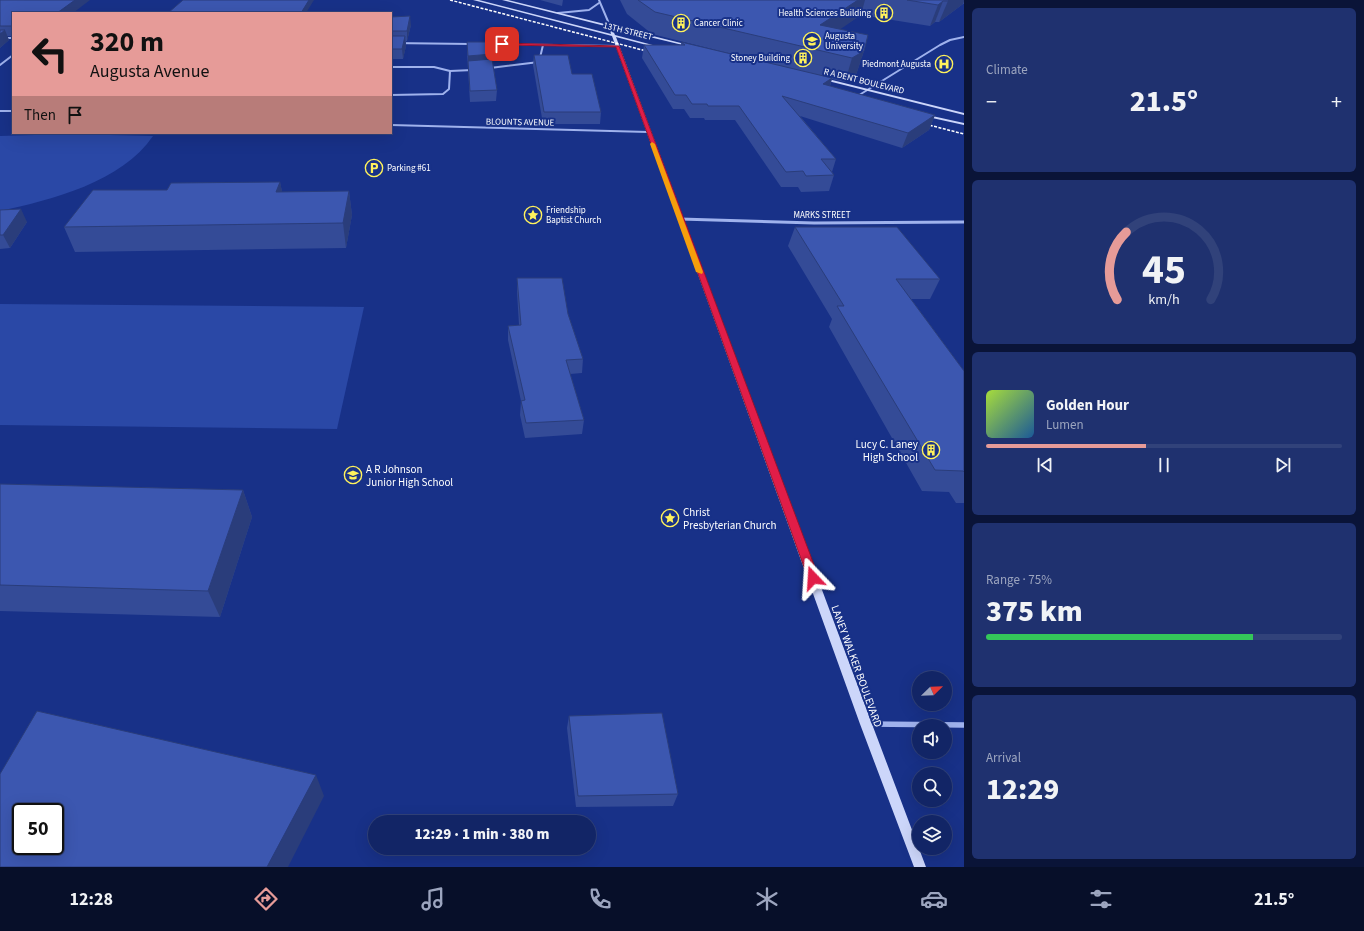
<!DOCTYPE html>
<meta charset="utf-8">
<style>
:root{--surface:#122566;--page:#1f316f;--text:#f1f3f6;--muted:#9ca5bf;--line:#31427a;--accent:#e69b98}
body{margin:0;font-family:"Source Sans 3",sans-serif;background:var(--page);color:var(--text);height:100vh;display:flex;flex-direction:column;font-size:15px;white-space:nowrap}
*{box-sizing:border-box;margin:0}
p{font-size:13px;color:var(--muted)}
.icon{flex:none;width:22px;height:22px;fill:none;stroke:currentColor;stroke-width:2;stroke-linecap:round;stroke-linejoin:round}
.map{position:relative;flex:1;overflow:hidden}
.panel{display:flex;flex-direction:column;gap:8px;padding:8px;background:#0a1438;width:400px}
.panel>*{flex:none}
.hud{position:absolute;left:12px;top:12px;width:380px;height:122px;border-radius:0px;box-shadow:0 4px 16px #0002,0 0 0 1px var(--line);background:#e69b98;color:#111;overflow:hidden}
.needle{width:26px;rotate:67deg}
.controls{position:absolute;left:912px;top:671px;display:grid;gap:8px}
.controls a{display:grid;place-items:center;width:40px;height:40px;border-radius:50%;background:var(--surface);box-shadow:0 4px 16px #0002,0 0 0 1px var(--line);font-size:20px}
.speed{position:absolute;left:12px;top:803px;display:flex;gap:8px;font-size:20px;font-weight:700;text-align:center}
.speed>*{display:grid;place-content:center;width:52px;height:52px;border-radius:50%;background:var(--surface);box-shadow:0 4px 16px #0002,0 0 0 1px var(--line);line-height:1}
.speed .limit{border:2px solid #111;border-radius:6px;background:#fff;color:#111}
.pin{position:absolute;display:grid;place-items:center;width:34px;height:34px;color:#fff;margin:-17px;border-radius:8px;box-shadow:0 2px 6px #0006}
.me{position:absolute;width:44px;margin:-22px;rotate:340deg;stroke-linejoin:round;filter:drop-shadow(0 0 3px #0008)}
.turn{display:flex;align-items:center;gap:14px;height:84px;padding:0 12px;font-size:18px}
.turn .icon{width:52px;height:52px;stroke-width:2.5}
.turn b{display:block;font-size:28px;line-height:34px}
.then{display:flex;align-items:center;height:38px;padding:0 12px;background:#0003;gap:8px;font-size:15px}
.big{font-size:30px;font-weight:800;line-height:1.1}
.panel .card{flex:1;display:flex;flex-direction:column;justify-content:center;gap:6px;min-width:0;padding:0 14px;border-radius:6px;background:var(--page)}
.panel .dial{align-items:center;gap:0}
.dial svg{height:104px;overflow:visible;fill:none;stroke:var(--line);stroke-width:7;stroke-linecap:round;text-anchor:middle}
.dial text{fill:var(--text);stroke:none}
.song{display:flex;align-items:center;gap:12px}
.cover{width:48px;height:48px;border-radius:6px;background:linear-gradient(135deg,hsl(80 70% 55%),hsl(210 70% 35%))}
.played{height:4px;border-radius:2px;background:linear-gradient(90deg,var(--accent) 45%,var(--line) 45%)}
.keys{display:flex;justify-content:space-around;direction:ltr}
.heat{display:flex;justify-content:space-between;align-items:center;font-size:22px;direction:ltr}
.charge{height:6px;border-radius:3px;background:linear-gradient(90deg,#34c759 75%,var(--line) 0)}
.trip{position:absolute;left:368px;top:815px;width:228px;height:40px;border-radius:20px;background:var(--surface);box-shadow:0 4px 16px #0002,0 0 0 1px var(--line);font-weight:800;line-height:40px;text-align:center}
.tab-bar{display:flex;height:64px;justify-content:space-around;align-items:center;background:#070f29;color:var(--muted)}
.tab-bar .icon{width:28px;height:28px}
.tab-bar .selected{color:var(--accent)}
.tab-bar b{font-size:18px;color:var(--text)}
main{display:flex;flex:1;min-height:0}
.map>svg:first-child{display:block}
.green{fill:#2a48a6}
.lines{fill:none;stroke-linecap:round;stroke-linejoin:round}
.minor-far2{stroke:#9fb2ed;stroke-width:2}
.minor-far1{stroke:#9fb2ed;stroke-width:3}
.minor{stroke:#9fb2ed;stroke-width:5.5}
.secondary{fill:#ccd6fa;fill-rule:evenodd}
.rail{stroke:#fff;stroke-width:1.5;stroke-dasharray:3 1.5;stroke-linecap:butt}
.wall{fill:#344b97}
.shaded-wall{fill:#2a3d7b}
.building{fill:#3c57b0;stroke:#2a3d7b;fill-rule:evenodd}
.route{fill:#e11d48;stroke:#92132f}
.slow{fill:#f59e0b}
.labels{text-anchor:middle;stroke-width:4;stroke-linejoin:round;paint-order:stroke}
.far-poi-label{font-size:9px;fill:#fff;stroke:#183188;text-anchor:start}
.far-street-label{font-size:9px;fill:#fff;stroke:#183188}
.poi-label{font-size:11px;fill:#fff;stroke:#183188;text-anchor:start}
.street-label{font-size:11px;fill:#fff;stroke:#183188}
</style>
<main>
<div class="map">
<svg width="964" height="867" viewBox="0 0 964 867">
<rect width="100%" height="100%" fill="#183188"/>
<g class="green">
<path d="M 68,134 L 153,136 C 122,182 51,200 0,211 L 0,136 Z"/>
<path d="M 0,304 L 364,307 L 337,429 L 0,425 Z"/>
</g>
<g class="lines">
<g class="minor-far2">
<path d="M 599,0 L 610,26"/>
<path d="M 558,13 L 589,10 L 599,3"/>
<path d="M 0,38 L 13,38"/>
<path d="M 391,43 L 471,44"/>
<path d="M 486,44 L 617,46"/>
<path d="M 0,65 L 13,55"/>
<path d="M 391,67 L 434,67 L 450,71 L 473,70"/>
<path d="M 490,68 L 539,62 L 543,45"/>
<path d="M 391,95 L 443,94 L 449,89 L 450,71"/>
<path d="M 856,97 L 940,45 L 950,40 L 964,37"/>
<path d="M 0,111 L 13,111"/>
<path d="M 391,125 L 648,132"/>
</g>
<path class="minor-far1" d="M 680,219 L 814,223 L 964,222"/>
<path class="minor" d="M 868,724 L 964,725"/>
<g class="secondary">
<path d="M 473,0 L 479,0 L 611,34 L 609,27 L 502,0 L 508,0 L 693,46 L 691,47 L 612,28 L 615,35 L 664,48 L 662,49 L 616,37 L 872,724 L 926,867 L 914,867 L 860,724 L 612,36 Z"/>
<path d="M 820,77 L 964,113 L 964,115 L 820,79 Z"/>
<path d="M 923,114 L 964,123 L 964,125 L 923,116 Z"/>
</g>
<g class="rail">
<path d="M 450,0 L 654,53"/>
<path d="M 921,123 L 964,134"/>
</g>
</g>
<g class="wall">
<path d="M 0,0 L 13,13 L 13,36 L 7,36 L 9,40 L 0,48 Z"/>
<path d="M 540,0 L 563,0 L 562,6 Z"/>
<path d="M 620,0 L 964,0 L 964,4 L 963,4 L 939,22 L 935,22 L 930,26 L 861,15 L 839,29 L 864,51 L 856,75 L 845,82 L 832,79 L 830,86 L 935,115 L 929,130 L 902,148 L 800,116 L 836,159 L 832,172 L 834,175 L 829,191 L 801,192 L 798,187 L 781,187 L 735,120 L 705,120 L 704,118 L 690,118 L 684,109 L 673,109 L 642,58 L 644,45 L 681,45 L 681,42 L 740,56 L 652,34 L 627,14 Z"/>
<path d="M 391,17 L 411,25 L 407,41 L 406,41 L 406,46 L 403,59 L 391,59 Z"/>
<path d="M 467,42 L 492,59 L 497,90 L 496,101 L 470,102 L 467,52 Z"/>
<path d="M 534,55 L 572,74 L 601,112 L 600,124 L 543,124 L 533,65 Z"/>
<path d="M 280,182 L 282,192 L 349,191 L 352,215 L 346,248 L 75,252 L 64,227 L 167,190 Z"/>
<path d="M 0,210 L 27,222 L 10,248 L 0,249 Z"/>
<path d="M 795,227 L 940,279 L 930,299 L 911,299 L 964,371 L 964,503 L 956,503 L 949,492 L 922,491 L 829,327 L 832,319 L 788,246 Z"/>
<path d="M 517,278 L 568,314 L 583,359 L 582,373 L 570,374 L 584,420 L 582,434 L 525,438 L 520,415 L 521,401 L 508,340 L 508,326 L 519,325 L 517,292 Z"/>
<path d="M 0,484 L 243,490 L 252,517 L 220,617 L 0,611 Z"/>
<path d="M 569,716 L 678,794 L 673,806 L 576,807 L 567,728 Z"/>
</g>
<g class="shaded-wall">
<path d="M 75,0 L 90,0 L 73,13 L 57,13 Z"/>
<path d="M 309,0 L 314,0 L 306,13 L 301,13 Z"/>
<path d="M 858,0 L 865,0 L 861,15 L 813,48 L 820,25 Z"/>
<path d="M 949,0 L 964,0 L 964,1 L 963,4 L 939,22 L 948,1 Z"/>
<path d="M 943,1 L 935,22 L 930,26 L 938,5 Z"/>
<path d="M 410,16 L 411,25 L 407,41 L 407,31 Z"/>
<path d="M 13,24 L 13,32 L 11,26 Z"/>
<path d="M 5,30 L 9,40 L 0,48 L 0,34 Z"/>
<path d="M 405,36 L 406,46 L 403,59 L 402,49 Z"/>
<path d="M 864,51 L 856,75 L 845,82 L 852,58 Z"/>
<path d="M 492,54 L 491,64 L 468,61 L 468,67 L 468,56 Z"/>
<path d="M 832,78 L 828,92 L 823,84 Z"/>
<path d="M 935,115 L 929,130 L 902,148 L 908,133 Z"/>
<path d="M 280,182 L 285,205 L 276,192 Z"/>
<path d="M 349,191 L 352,215 L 346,248 L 343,223 Z"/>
<path d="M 21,209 L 27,222 L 10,248 L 3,235 Z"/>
<path d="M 243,490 L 252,517 L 220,617 L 208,591 Z"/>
<path d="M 316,775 L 324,796 L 288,867 L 267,867 Z"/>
</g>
<g class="building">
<path d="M 0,0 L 75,0 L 57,13 L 13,13 L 13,24 L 11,26 L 0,26 Z"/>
<path d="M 183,0 L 309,0 L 301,13 L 168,13 Z"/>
<path d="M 638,0 L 858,0 L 820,25 L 868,35 L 864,51 L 852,58 L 655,12 Z"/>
<path d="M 907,0 L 949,0 L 948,1 L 943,1 L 938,5 Z"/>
<path d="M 410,16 L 407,31 L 391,31 L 391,17 Z"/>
<path d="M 0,30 L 5,30 L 0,34 Z"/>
<path d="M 391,36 L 405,36 L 402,49 L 391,49 Z"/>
<path d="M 467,42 L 490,42 L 492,54 L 468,56 Z"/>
<path d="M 681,42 L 832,78 L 823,84 L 935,115 L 908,133 L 782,96 L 836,159 L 821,159 L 834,175 L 806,176 L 803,171 L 786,172 L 739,106 L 708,106 L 707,104 L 692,104 L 686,95 L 675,95 L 644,45 L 685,45 Z"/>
<path d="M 534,55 L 568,55 L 572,74 L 592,74 L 601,112 L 544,112 Z"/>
<path d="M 492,59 L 497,90 L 470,91 L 468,61 Z"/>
<path d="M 280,182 L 276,192 L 349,191 L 343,223 L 64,227 L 93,190 L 167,190 L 171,183 Z"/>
<path d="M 21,209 L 3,235 L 0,235 L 0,210 Z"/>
<path d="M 795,227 L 897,227 L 940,279 L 896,279 L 964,371 L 964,472 L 963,471 L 935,470 L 837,306 L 844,306 Z"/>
<path d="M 517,278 L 562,278 L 568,314 L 583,359 L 566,360 L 584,420 L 526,423 L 521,401 L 525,400 L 508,326 L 521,325 Z"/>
<path d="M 0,484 L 243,490 L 208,591 L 0,585 Z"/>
<path d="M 37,711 L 316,775 L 267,867 L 0,867 L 0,774 ZM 21,812 L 55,812 L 55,846 L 21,846 Z"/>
<path d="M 662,713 L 678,794 L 578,796 L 569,716 Z"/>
</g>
<path class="route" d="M 501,43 L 619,46 L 819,578 L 817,582 L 809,582 L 808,578 L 616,47 L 502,45 Z"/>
<path class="slow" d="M 652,142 L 655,144 L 703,272 L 702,274 L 696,272 L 650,144 Z"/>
<defs>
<symbol id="building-ring" viewBox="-11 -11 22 22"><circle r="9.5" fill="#183188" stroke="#fff25c" stroke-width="1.5"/><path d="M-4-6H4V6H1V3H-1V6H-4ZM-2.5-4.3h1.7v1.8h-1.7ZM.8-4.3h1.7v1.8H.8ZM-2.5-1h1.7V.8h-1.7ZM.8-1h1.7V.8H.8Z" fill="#fff25c"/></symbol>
<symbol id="university-ring" viewBox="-11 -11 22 22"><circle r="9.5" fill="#183188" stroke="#fff25c" stroke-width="1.5"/><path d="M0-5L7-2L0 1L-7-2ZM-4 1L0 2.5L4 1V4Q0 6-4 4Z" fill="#fff25c"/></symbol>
<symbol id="hospital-ring" viewBox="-11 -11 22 22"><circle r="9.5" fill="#183188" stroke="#fff25c" stroke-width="1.5"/><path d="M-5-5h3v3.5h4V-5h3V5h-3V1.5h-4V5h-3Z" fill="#fff25c"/></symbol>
<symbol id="parking-ring" viewBox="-11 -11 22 22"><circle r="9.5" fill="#183188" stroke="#fff25c" stroke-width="1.5"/><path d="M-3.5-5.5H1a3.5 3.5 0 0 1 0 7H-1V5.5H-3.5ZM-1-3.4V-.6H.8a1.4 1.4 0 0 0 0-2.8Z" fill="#fff25c"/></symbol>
<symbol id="sight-ring" viewBox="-11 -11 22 22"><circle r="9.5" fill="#183188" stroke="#fff25c" stroke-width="1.5"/><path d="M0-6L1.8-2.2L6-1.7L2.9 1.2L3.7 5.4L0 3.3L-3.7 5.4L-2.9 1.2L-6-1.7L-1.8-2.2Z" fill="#fff25c"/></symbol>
<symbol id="school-ring" viewBox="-11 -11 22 22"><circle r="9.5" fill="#183188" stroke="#fff25c" stroke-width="1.5"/><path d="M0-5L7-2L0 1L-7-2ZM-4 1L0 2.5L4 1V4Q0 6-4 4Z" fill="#fff25c"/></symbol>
</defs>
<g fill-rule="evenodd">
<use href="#building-ring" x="874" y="3" width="20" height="20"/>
<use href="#building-ring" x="671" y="13" width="20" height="20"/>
<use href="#university-ring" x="802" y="31" width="20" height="20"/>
<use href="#building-ring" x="793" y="48" width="20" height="20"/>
<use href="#hospital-ring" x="934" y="54" width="20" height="20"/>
<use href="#parking-ring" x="364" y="158" width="20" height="20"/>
<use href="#sight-ring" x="523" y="205" width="20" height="20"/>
<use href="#building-ring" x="921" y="440" width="20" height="20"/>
<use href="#school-ring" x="343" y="465" width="20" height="20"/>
<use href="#sight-ring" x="660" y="508" width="20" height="20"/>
</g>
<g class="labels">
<g class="far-poi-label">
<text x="871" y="16" text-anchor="end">Health Sciences Building</text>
<text x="694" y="26">Cancer Clinic</text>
<text x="825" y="39">Augusta<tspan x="825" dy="10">University</tspan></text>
<text x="790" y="61" text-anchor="end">Stoney Building</text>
<text x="931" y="67" text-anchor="end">Piedmont Augusta</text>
<text x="387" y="171">Parking #61</text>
<text x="546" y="213">Friendship<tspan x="546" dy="10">Baptist Church</tspan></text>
</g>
<g class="far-street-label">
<text transform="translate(628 31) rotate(14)" y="3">13TH STREET</text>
<text transform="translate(864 81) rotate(14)" y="3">R A DENT BOULEVARD</text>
<text transform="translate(520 122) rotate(1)" y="3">BLOUNTS AVENUE</text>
<text x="822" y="218">MARKS STREET</text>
</g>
<g class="poi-label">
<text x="918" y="448" text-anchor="end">Lucy C. Laney<tspan x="918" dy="13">High School</tspan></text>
<text x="366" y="473">A R Johnson<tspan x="366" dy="13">Junior High School</tspan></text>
<text x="683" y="516">Christ<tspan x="683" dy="13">Presbyterian Church</tspan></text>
</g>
<g class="street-label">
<text transform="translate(857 666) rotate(70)" y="4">LANEY WALKER BOULEVARD</text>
</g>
</g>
</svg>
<div class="controls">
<a><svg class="needle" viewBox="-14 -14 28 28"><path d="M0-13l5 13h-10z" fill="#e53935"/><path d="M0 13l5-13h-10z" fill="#9ca5bf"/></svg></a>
<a><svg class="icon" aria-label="sound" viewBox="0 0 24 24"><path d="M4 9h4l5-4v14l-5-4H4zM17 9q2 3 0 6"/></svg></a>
<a><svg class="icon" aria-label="search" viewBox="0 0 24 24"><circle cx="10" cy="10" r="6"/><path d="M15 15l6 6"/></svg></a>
<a><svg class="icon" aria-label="layers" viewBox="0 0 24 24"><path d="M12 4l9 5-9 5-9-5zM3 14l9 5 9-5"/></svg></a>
</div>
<div class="speed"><div class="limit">50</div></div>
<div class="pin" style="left:502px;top:44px;background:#d93025"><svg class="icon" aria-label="arrive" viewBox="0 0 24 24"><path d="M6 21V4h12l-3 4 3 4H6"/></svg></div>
<svg class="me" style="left:813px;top:578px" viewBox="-20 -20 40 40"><path d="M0-17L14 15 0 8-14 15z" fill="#e11d48" stroke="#fff" stroke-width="4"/></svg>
<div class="trip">12:29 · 1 min · 380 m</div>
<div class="hud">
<div class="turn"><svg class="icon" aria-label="left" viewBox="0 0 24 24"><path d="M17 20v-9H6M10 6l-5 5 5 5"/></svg><div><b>320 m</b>Augusta Avenue</div></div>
<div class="then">Then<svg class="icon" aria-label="arrive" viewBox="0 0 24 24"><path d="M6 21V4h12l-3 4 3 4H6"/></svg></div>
</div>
</div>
<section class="panel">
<div class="card"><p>Climate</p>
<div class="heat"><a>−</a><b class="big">21.5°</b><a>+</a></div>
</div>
<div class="card dial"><svg viewBox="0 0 100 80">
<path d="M14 69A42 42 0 1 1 86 69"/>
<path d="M14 69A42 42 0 0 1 21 17" stroke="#e69b98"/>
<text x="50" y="56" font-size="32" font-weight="700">45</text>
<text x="50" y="72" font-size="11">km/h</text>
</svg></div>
<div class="card">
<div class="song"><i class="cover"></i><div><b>Golden Hour</b><p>Lumen</p></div></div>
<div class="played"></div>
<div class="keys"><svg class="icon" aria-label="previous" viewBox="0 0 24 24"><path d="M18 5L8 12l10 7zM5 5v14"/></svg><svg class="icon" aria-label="pause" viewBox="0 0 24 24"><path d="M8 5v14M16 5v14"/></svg><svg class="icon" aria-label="next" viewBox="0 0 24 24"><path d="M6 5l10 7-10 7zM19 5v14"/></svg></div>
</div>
<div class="card"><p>Range · 75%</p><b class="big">375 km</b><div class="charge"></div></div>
<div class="card"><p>Arrival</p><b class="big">12:29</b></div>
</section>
</main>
<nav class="tab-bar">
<b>12:28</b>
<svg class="icon selected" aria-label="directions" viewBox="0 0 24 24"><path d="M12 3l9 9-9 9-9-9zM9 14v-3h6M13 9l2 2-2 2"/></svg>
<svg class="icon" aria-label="music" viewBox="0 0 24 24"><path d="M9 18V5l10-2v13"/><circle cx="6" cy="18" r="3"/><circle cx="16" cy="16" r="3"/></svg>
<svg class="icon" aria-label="phone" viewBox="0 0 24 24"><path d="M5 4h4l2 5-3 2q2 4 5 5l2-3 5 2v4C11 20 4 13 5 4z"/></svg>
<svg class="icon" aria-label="climate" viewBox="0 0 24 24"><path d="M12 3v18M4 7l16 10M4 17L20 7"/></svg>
<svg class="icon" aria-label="car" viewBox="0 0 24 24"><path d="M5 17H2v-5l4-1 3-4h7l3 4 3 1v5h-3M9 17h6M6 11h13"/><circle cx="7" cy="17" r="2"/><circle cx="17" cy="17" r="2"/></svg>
<svg class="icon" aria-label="filters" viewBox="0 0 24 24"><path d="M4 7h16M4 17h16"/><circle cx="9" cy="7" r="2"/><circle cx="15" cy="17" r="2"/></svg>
<b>21.5°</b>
</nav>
